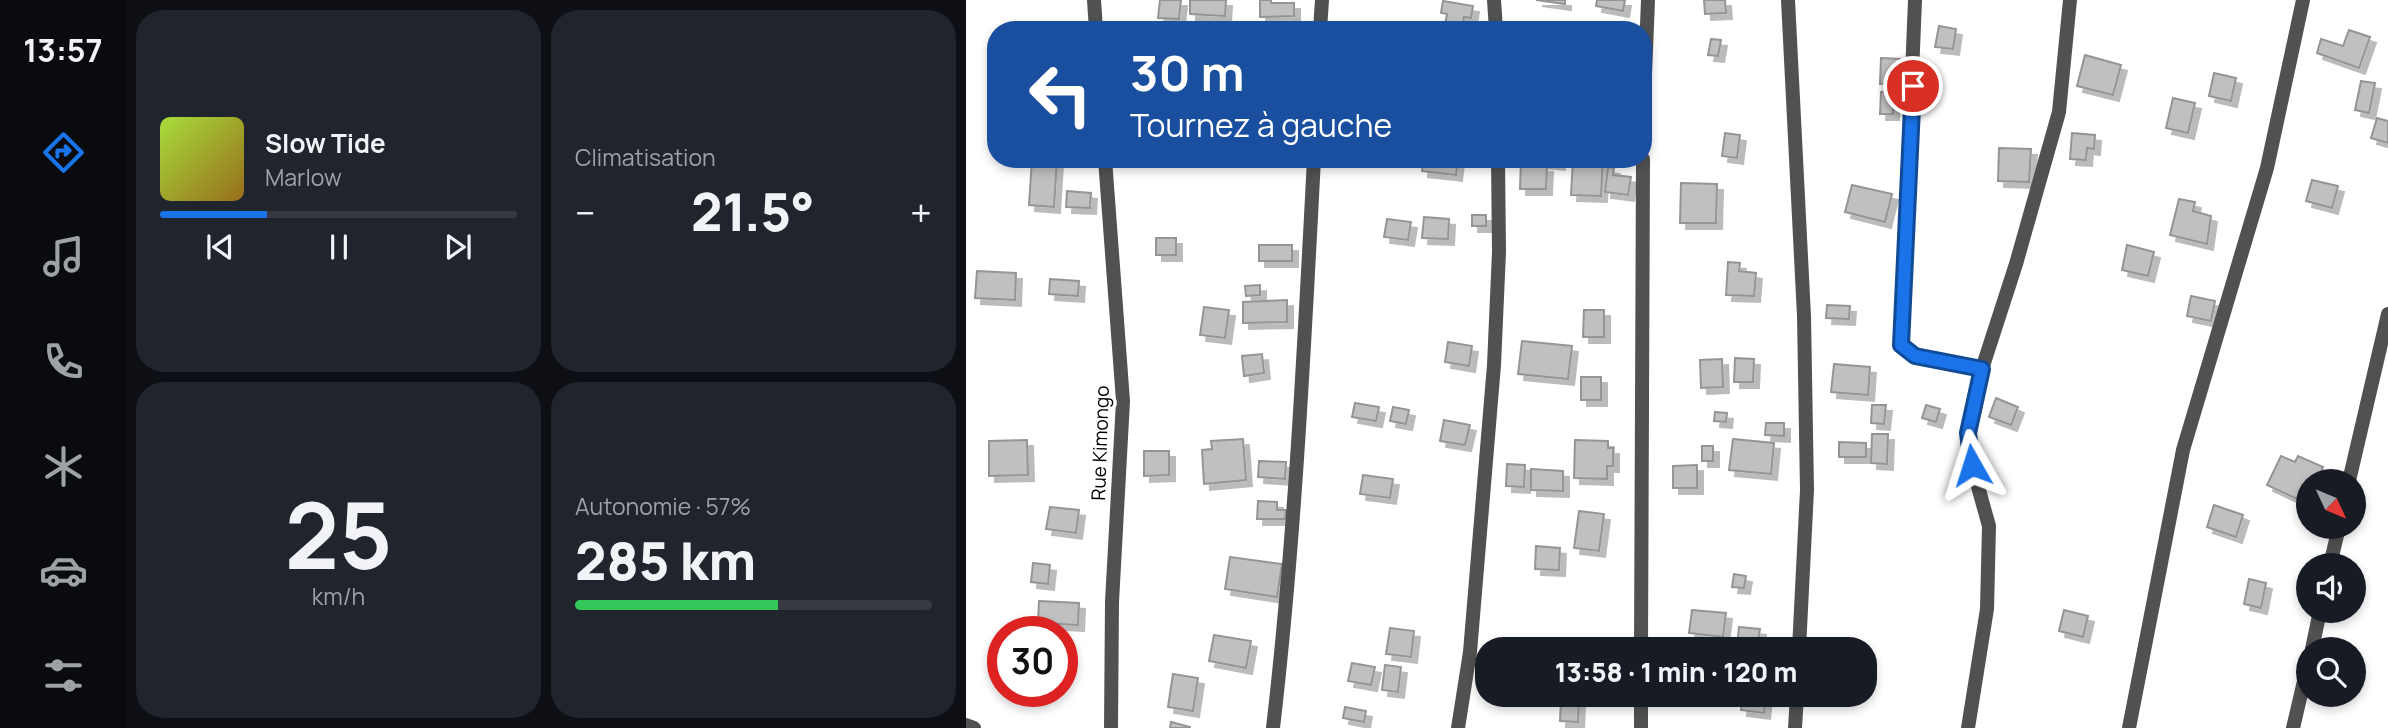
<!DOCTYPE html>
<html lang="fr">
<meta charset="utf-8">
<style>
:root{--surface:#171b24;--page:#20242c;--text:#f1f3f6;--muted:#9ea1a6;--line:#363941;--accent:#1a73e8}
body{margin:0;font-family:Manrope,sans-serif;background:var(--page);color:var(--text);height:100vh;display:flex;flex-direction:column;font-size:26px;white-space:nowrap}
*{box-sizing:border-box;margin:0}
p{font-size:23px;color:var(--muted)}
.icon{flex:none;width:38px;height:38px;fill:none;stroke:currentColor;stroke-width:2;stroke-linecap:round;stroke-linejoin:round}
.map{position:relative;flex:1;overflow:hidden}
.panel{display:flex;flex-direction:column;gap:10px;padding:10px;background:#0d0f14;width:840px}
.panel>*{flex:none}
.top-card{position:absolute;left:21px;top:21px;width:665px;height:147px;border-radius:28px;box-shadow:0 4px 10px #0003;background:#1a4fa0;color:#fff;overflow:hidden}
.needle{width:46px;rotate:134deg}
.tools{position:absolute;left:1330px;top:469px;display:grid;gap:14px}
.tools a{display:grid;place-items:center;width:70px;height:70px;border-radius:50%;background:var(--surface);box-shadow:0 4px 10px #0003;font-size:35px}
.speed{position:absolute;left:21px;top:616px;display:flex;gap:14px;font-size:35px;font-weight:700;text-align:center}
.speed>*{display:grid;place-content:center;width:91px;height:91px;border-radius:50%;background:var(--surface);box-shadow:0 4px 10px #0003;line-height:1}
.speed .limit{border:10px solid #d22;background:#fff;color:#111}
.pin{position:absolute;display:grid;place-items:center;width:60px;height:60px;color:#fff;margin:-30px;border:4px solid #fff;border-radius:50%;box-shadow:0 2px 7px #0007}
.me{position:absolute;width:77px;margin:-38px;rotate:354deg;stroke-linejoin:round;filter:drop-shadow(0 0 5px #0008)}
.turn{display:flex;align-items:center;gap:24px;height:147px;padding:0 28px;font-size:32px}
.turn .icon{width:91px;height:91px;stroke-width:2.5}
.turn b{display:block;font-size:49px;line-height:60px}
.big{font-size:52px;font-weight:800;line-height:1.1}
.panel .tile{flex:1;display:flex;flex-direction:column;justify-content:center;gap:10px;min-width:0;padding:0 24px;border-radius:28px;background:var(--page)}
.panel .dial{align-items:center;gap:0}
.dial b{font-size:91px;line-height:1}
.song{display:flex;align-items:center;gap:21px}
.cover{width:84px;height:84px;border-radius:10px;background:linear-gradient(135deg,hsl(80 70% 55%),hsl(40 70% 35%))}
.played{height:7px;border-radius:4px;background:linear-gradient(90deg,var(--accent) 30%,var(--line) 30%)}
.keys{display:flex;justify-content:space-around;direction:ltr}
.heat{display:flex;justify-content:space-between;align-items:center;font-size:38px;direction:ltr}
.charge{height:10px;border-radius:5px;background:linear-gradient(90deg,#34c759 57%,var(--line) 0)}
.panel .tiles{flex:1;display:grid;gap:10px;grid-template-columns:repeat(2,1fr)}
.trip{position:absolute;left:509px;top:637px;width:402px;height:70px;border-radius:28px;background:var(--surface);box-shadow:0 4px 10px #0003;font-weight:800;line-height:70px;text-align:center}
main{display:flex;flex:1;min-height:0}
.menu{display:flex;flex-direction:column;width:126px;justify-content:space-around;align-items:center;background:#090b0e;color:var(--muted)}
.menu .icon{width:49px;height:49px}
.menu .on{color:var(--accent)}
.menu b{font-size:32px;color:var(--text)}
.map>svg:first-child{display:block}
.building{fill:#c0c0c0;stroke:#959595;stroke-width:2;filter:url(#shadow)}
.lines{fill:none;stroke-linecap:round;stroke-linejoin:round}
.minor{stroke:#515151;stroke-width:14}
.route-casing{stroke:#114b97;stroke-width:18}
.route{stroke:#1a73e8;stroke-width:12}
.labels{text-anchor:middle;stroke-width:7;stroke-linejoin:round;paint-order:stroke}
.street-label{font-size:19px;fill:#000;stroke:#fff}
</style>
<main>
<nav class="menu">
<b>13:57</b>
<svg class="icon on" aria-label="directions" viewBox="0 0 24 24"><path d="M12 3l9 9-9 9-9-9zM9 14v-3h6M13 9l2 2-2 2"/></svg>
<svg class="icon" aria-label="music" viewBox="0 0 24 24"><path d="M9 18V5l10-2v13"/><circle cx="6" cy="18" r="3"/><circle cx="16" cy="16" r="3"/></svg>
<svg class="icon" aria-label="phone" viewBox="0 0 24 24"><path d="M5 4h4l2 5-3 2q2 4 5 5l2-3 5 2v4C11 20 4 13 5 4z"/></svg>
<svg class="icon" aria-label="climate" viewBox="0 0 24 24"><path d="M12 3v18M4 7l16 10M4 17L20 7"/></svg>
<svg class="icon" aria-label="car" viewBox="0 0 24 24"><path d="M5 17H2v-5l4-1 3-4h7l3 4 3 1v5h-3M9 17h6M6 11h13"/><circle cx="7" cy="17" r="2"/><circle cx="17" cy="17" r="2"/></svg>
<svg class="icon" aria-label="filters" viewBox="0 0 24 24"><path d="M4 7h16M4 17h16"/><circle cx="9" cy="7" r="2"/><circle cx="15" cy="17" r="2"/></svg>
</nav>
<section class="panel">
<div class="tiles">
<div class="tile">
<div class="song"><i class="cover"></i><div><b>Slow Tide</b><p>Marlow</p></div></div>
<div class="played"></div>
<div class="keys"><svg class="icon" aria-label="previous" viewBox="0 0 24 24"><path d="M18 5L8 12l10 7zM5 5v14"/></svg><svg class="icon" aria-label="pause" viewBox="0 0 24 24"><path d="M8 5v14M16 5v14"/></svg><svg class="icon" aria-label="next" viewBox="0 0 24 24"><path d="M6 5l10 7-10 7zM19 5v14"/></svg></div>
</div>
<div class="tile"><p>Climatisation</p>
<div class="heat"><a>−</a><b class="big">21.5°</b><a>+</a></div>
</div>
<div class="tile dial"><b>25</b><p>km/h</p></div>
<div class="tile"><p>Autonomie · 57%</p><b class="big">285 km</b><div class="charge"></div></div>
</div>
</section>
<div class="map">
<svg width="1422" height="728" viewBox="0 0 1422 728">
<defs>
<filter id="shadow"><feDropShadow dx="6" dy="6" stdDeviation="0" flood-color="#0004"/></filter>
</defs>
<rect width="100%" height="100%" fill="#fff"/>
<g class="building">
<path d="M 194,0 L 215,0 L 213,19 L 192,18 Z"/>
<path d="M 224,0 L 260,0 L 259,16 L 224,14 Z"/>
<path d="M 294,0 L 305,0 L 305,3 L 328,3 L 328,16 L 294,17 Z"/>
<path d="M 570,0 L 599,0 L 599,4 Z"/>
<path d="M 631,0 L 659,0 L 657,11 L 630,6 Z"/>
<path d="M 738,0 L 759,0 L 760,13 L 739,14 Z"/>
<path d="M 477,1 L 507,6 L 505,18 L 498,17 L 496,30 L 478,30 L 481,14 L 475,13 Z"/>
<path d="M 973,26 L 990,29 L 987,49 L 969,47 Z"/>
<path d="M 1383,30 L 1404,37 L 1393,68 L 1351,53 L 1355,39 L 1377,46 Z"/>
<path d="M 745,39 L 755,40 L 752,56 L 742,55 Z"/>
<path d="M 1119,55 L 1155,65 L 1147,95 L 1111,86 Z"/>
<path d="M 915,58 L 936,59 L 935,84 L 914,84 Z"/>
<path d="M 1248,73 L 1270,78 L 1265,101 L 1243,96 Z"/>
<path d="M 1395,81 L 1409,83 L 1403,113 L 1389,110 Z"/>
<path d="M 915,92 L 927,92 L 927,114 L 914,114 Z"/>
<path d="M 1207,98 L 1229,103 L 1222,133 L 1200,128 Z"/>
<path d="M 1411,118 L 1422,121 L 1422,143 L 1405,138 Z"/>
<path d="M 759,133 L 774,135 L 771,158 L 756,156 Z"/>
<path d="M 1106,133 L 1129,135 L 1128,149 L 1121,148 L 1120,160 L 1104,159 Z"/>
<path d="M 1033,148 L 1065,149 L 1063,182 L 1032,181 Z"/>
<path d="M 66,159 L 91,159 L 88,207 L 63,205 Z"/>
<path d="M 457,159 L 492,159 L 490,175 L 456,171 Z"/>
<path d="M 555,159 L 569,159 L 569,166 L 581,166 L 580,189 L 554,189 Z"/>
<path d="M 573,159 L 593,159 L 593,164 L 573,162 Z"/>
<path d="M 607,159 L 637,159 L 635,196 L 605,195 Z"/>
<path d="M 642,167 L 648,168 L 647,175 L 665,177 L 662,195 L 639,192 Z"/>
<path d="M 1346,180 L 1372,186 L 1366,208 L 1340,201 Z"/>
<path d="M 715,183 L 751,184 L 750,223 L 714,223 Z"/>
<path d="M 886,185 L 926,194 L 919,222 L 879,212 Z"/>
<path d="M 101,191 L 125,193 L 124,208 L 100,207 Z"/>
<path d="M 1213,199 L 1229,202 L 1227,211 L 1245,216 L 1241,244 L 1204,235 Z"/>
<rect x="506" y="215" width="14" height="11"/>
<path d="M 458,217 L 483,219 L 482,239 L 456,238 Z"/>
<path d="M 421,219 L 445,222 L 442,240 L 418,237 Z"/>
<rect x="190" y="238" width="20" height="17"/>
<rect x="293" y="245" width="33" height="16"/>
<path d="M 1161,245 L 1188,252 L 1182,276 L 1156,270 Z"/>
<path d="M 762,262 L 774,263 L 773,271 L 790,273 L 788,296 L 760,295 Z"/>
<path d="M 11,271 L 50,273 L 49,300 L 9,298 Z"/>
<path d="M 84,279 L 113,281 L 112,296 L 83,294 Z"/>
<path d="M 294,285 L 294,295 L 280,296 L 279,286 Z"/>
<path d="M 1225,296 L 1249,301 L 1245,321 L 1221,316 Z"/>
<path d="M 321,300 L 321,322 L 277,323 L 277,302 Z"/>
<path d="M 861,305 L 884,306 L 883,319 L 860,318 Z"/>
<path d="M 238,307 L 263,310 L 259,338 L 234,335 Z"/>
<path d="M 618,310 L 638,310 L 638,337 L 617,337 Z"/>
<path d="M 556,341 L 606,346 L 602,379 L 552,374 Z"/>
<path d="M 482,342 L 506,346 L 503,366 L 479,362 Z"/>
<path d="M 296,354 L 298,373 L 278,376 L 276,356 Z"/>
<path d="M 769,358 L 788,359 L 787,382 L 768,382 Z"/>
<path d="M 756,359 L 757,387 L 735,388 L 734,360 Z"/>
<path d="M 868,364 L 904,367 L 902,395 L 865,392 Z"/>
<rect x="615" y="377" width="20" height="23"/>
<path d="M 1030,398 L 1052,407 L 1045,425 L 1023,417 Z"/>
<path d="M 389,403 L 413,407 L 410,421 L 386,417 Z"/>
<path d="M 906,405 L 920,405 L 918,424 L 905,423 Z"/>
<path d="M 960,405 L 974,409 L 970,422 L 956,418 Z"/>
<path d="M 427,407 L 443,410 L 440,424 L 424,421 Z"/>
<path d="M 749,412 L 761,413 L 760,422 L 748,421 Z"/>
<path d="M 478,420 L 504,425 L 499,445 L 474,441 Z"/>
<path d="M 800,423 L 818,423 L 818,436 L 799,435 Z"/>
<path d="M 906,434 L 922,434 L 921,464 L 905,463 Z"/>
<path d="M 277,439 L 280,480 L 238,484 L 236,450 L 246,449 L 245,441 Z"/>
<path d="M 767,439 L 808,443 L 805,474 L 763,470 Z"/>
<path d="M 61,440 L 62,475 L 23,476 L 23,441 Z"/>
<path d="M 609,440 L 642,441 L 642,448 L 647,448 L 647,466 L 641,466 L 641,479 L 608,478 Z"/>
<path d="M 873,442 L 900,443 L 900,457 L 873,457 Z"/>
<rect x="736" y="446" width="11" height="15"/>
<path d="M 178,451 L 203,451 L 203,475 L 178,476 Z"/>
<path d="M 1315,456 L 1329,462 L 1332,456 L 1357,467 L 1354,474 L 1363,478 L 1361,481 L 1342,481 L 1342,504 L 1301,485 Z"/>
<path d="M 293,461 L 320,462 L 319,479 L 292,477 Z"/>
<path d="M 541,464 L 559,465 L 558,487 L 540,486 Z"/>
<path d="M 731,465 L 731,488 L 707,488 L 707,466 Z"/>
<path d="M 565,469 L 597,471 L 597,491 L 565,490 Z"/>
<path d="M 397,475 L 427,479 L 424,498 L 394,494 Z"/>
<path d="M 292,501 L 311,502 L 311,510 L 320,510 L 319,519 L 291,519 Z"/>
<path d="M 1248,505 L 1277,515 L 1270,537 L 1241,527 Z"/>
<path d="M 84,507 L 113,510 L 110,533 L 80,529 Z"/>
<path d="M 613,511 L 638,514 L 633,551 L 608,548 Z"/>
<path d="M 570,546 L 594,548 L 593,570 L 569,569 Z"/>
<path d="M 264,557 L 316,564 L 311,597 L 259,589 Z"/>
<path d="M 67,563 L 84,565 L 82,584 L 65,582 Z"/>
<path d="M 768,574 L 780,576 L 778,588 L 766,587 Z"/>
<path d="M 1283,579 L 1300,583 L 1295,608 L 1278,604 Z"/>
<path d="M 73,601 L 113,603 L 112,625 L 72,623 Z"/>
<path d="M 726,610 L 760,613 L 757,637 L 723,633 Z"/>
<path d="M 1098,610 L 1122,616 L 1117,637 L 1093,631 Z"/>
<path d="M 773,627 L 794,629 L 791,649 L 771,647 Z"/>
<path d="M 424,628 L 448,631 L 445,657 L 420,654 Z"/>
<path d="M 248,635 L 285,641 L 280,668 L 243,661 Z"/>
<path d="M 593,638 L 620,643 L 619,649 L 591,649 Z"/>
<path d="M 386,663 L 409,667 L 405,685 L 382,681 Z"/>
<path d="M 419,665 L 435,667 L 432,692 L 416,690 Z"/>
<path d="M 207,674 L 232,678 L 227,711 L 202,707 Z"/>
<path d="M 777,695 L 800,695 L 798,713 L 775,710 Z"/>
<path d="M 595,699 L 613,700 L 612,722 L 594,721 Z"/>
<path d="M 379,707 L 400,711 L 398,722 L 377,718 Z"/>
<path d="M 205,722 L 224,727 L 224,728 L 204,728 Z"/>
</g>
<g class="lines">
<g class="minor">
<path d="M 128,0 L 130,30"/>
<path d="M 528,0 L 530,30"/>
<path d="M 822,0 L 838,316 L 841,490 L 833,649"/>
<path d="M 949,0 L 935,345 L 949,356 L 1016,369"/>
<path d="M 354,30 L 356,0"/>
<path d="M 677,125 L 682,0"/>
<path d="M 139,159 L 157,401 L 146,602 L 145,728"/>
<path d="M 1383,481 L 1422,314"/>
<path d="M 1364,565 L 1373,527"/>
<path d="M 675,649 L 677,159"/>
<path d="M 1346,649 L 1354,611"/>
<path d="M 675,695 L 675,728"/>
<path d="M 0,725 L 8,728"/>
<path d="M 307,728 C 329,539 338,349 348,159"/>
<path d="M 492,728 L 504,652 L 528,365 L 533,252 L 532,159"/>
<path d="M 829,728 L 831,695"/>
<path d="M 1002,728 L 1021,609 L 1023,526 L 1006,465 L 1002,433 L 1016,369 L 1050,264 L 1093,112 L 1104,0"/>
<path d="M 1163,728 L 1217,450 L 1301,168 L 1337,0"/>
<path d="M 1327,728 L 1342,664"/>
</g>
</g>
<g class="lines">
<defs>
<path id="route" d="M 947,86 L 935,345 L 949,356 L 1016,369 L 1002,433 L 1006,465"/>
</defs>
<use href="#route" class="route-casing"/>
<use href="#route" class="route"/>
</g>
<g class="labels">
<g class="street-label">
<text transform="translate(134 443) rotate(-88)" y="7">Rue Kimongo</text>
</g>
</g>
</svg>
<div class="tools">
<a><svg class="needle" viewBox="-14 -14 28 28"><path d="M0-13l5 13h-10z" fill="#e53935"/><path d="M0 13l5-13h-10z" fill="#9ea1a6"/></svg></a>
<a><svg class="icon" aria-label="sound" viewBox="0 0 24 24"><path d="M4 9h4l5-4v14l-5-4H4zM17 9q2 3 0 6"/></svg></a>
<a><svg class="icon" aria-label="search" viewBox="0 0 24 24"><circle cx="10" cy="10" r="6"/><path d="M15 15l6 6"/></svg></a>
</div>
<div class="speed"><div class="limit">30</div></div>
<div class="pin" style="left:947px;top:86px;background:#d93025"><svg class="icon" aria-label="arrive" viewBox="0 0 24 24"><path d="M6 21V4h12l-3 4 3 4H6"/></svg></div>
<svg class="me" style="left:1006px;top:465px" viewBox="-20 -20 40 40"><path d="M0-17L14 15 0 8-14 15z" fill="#1a73e8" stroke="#fff" stroke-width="4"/></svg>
<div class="trip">13:58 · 1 min · 120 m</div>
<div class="top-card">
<div class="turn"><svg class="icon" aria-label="left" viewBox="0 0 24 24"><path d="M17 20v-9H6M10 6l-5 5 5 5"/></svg><div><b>30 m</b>Tournez à gauche</div></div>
</div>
</div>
</main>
